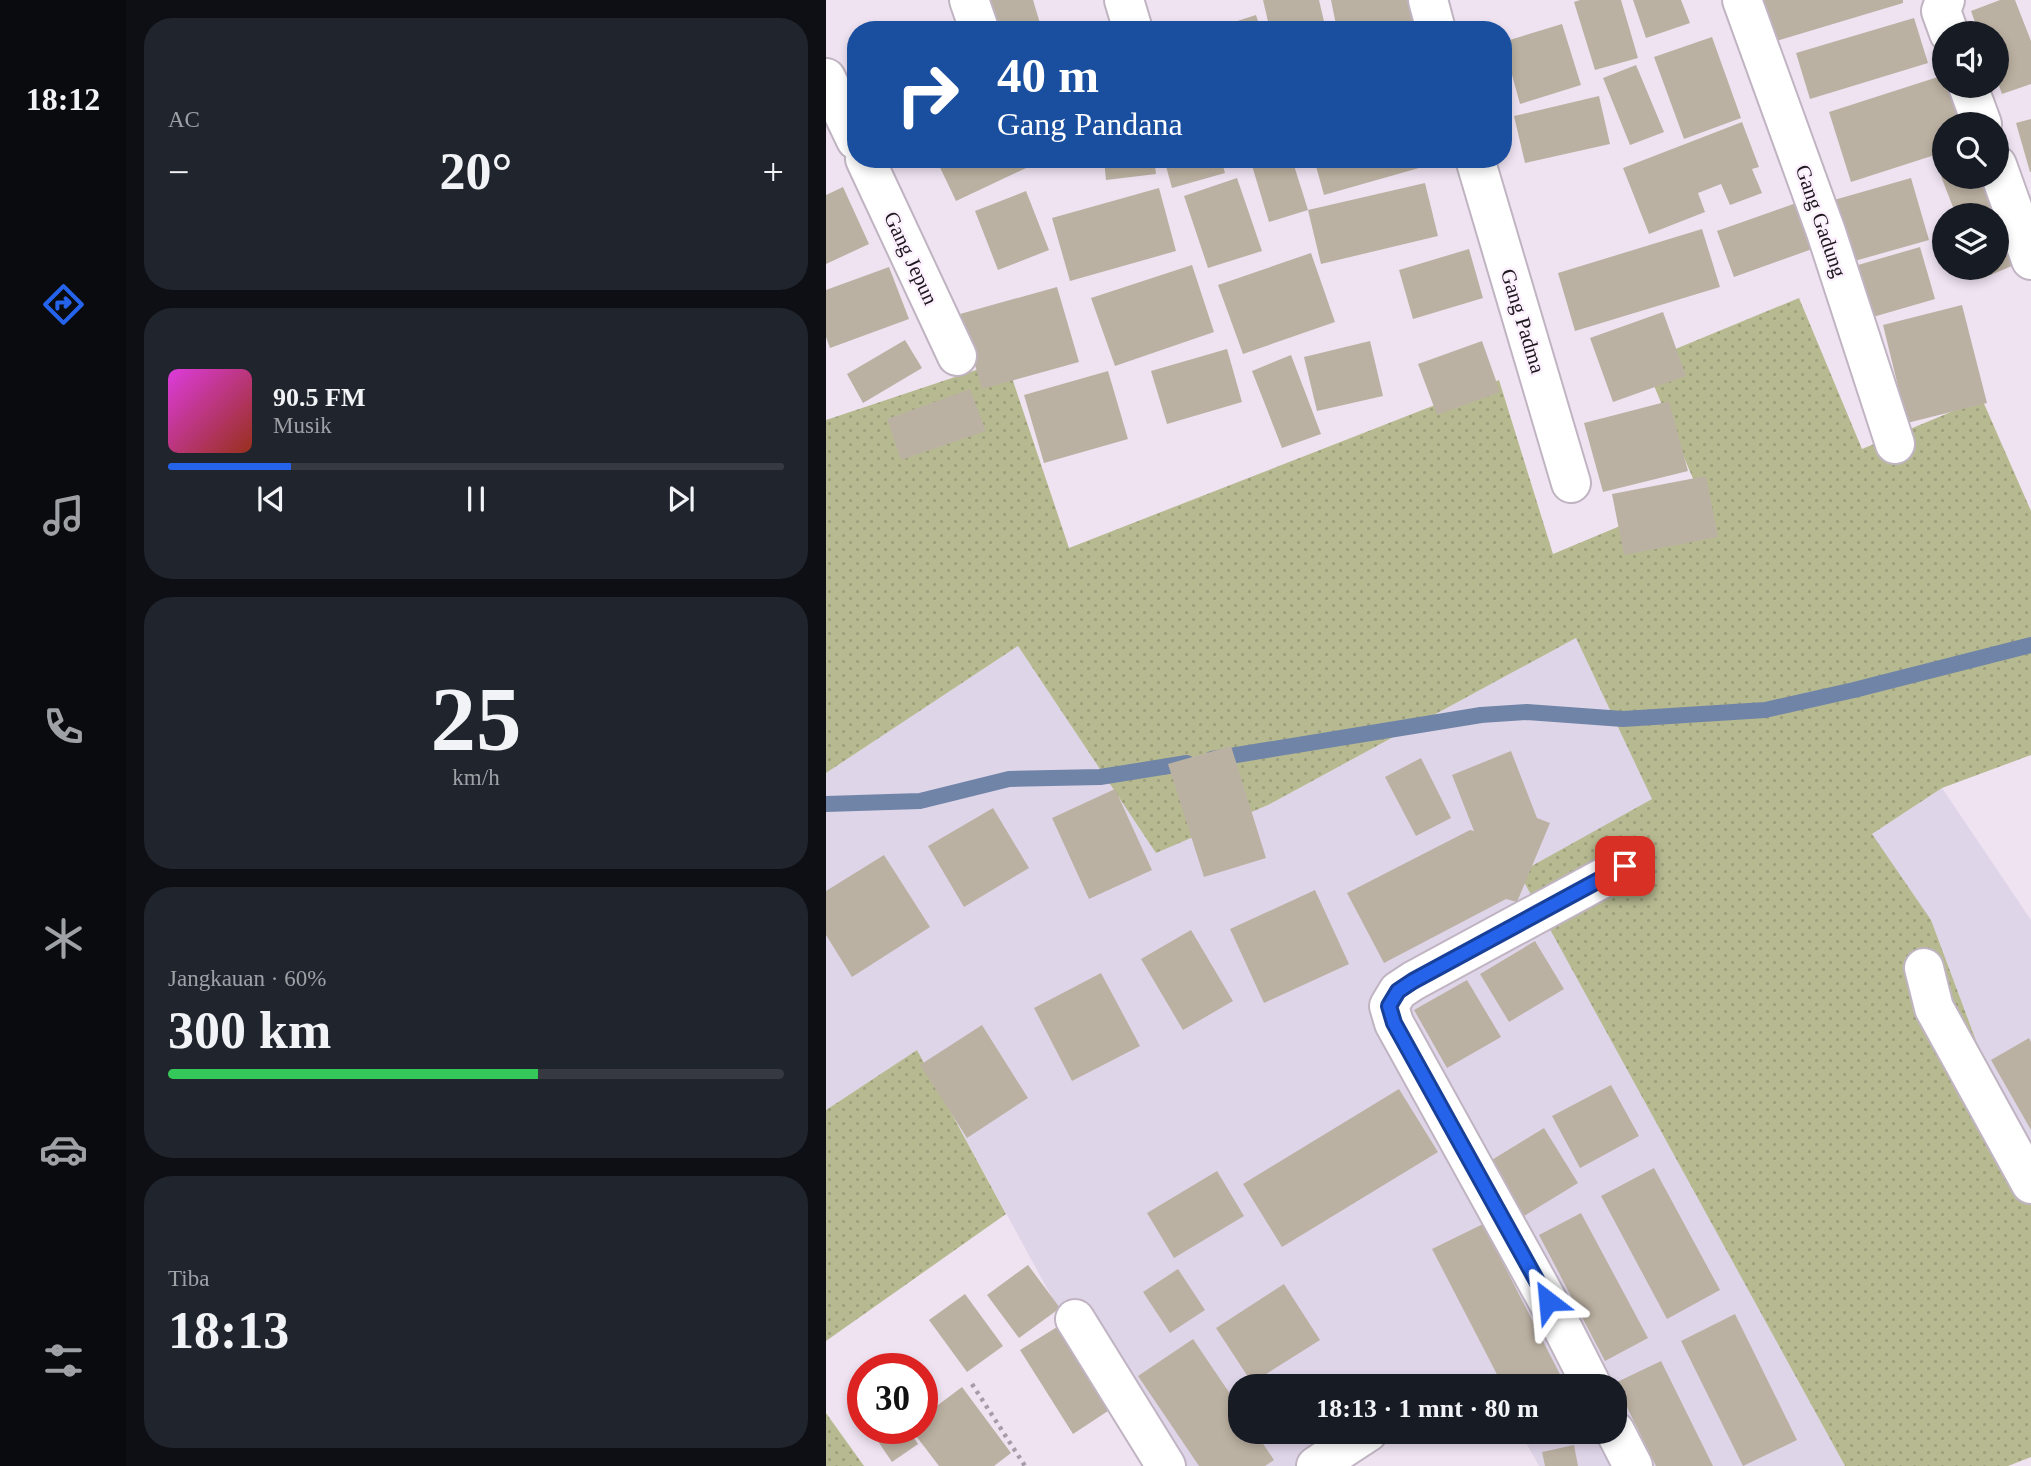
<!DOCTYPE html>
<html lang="id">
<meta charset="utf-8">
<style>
:root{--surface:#171b24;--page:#20242c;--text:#f1f3f6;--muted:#9ea1a6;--line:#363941;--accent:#2563eb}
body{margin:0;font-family:"Times New Roman",serif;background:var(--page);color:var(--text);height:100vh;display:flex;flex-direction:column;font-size:26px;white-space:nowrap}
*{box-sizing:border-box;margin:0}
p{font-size:23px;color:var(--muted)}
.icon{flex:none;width:38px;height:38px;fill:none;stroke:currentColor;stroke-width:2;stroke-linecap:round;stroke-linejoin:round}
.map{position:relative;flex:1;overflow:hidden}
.side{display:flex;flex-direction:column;gap:18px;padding:18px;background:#0d0f14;width:700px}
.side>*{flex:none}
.banner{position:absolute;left:21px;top:21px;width:665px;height:147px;border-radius:28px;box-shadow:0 4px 10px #0003;background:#1a4fa0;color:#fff;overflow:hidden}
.controls{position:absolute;left:1106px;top:21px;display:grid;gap:14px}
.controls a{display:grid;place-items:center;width:77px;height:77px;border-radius:50%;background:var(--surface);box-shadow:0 4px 10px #0003;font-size:35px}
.speed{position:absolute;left:21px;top:1353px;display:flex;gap:14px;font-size:35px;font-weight:700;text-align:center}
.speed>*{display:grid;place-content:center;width:91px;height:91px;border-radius:50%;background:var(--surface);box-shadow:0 4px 10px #0003;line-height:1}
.speed .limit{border:10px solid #d22;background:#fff;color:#111}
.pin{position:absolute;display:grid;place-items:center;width:60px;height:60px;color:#fff;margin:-30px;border-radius:14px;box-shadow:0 4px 10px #0006}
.me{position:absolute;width:77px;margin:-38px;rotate:331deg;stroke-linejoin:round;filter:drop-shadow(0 0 5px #0008)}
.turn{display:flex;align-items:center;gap:24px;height:147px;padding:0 35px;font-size:32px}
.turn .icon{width:91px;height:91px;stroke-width:2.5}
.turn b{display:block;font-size:49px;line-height:60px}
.big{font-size:52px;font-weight:700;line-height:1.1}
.side .card{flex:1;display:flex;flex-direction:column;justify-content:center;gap:10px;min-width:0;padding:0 24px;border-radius:28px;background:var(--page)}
.side .dial{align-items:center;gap:0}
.dial b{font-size:91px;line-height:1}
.song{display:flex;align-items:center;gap:21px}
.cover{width:84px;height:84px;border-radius:10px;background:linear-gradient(135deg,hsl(300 70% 55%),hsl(10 70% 35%))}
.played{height:7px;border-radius:4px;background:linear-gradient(90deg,var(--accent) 20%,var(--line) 20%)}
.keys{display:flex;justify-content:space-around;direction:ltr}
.heat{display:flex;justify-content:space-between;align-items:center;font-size:38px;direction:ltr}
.charge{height:10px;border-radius:5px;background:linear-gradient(90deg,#34c759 60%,var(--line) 0)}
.trip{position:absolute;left:402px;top:1374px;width:399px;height:70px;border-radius:28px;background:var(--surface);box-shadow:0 4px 10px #0003;font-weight:700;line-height:70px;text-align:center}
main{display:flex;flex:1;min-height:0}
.tabs{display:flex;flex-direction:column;width:126px;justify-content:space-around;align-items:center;background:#090b0e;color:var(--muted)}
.tabs .icon{width:49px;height:49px}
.tabs .current{color:var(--accent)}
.tabs b{font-size:32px;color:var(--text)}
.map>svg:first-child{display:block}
.commercial{fill:#dfd5e9}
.grass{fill:url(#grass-dots)}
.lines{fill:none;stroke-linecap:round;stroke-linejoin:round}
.stream{stroke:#7084a7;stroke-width:16}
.building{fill:#bbb1a2}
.minor-casing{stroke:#c0b4c2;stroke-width:42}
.path{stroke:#a69ca7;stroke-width:4.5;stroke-dasharray:3.5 5;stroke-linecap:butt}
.minor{stroke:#fff;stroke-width:38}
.route-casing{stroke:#184099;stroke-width:18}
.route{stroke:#2563eb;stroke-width:12}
.labels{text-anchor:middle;stroke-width:5;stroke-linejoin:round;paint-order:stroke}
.street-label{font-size:21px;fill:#1e191e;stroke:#fcf0fe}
</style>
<main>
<nav class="tabs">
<b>18:12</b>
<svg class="icon current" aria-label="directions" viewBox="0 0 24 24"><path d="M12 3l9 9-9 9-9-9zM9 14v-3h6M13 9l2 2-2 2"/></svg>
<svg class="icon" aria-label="music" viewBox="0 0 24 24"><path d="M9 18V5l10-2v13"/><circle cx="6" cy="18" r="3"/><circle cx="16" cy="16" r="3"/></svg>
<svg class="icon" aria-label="phone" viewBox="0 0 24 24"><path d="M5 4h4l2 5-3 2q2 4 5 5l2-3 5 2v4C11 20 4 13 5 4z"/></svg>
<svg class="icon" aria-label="climate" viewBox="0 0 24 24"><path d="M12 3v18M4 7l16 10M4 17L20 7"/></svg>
<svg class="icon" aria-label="car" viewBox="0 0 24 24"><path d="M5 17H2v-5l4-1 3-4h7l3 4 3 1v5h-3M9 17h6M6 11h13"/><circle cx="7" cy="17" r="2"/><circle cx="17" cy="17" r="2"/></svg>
<svg class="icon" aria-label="filters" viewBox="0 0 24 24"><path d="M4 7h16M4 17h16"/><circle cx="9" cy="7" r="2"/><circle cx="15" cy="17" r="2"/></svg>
</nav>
<section class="side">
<div class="card"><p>AC</p>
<div class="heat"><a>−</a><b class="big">20°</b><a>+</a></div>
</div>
<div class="card">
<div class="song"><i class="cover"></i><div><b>90.5 FM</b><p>Musik</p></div></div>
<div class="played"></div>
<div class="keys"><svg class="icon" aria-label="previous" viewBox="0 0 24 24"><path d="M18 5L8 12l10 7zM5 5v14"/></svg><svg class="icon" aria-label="pause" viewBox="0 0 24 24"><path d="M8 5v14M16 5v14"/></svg><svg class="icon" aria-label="next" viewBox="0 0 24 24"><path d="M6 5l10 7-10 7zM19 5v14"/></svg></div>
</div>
<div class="card dial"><b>25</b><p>km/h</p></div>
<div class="card"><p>Jangkauan · 60%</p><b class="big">300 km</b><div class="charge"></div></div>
<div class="card"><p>Tiba</p><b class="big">18:13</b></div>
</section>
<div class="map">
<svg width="1205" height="1466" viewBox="0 0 1205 1466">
<defs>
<pattern id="grass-dots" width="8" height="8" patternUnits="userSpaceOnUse" patternTransform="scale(1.75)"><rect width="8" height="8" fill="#b7ba91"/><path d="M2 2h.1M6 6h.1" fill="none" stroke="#9d9f7d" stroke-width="1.8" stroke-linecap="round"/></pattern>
</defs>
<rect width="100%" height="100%" fill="#efe3f1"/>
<g class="commercial">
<path d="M 750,638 L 827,799 L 694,873 L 1019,1466 L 713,1466 L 694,1432 L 789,1432 L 789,1386 L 669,1386 L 665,1380 L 654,1386 L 415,1386 L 415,1432 L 572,1432 L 511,1466 L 318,1466 L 91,1050 L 0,1110 L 0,773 L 192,646 L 330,852 L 442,805 Z"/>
<path d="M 1116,788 L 1205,920 L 1205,1188 L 1046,834 Z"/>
</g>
<g class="grass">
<path d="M 973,298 L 1036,449 L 1156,399 L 1205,511 L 1205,755 L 1116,788 L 1046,834 L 1105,920 L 1205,1188 L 1205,1457 L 1182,1466 L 1019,1466 L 693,873 L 826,799 L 750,638 L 442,805 L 330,853 L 192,646 L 0,773 L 0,420 L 180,360 L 243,548 L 673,380 L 727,554 L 873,493 L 818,362 Z"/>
<path d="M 91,1050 L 180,1214 L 0,1341 L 0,1110 Z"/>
<path d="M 0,1413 L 38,1466 L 0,1466 Z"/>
</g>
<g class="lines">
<g class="stream">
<path d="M 386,759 L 655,715 L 701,712 L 797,719 L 939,710 L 1028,690 L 1205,645"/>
<path d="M 0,804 L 94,801 L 183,779 L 274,777 L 361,763"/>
</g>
</g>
<g class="building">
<path d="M 159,0 L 207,0 L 216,30 L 168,30 Z"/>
<path d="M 437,0 L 493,0 L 500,30 L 444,30 Z"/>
<path d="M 505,0 L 595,0 L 601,30 L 511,30 Z"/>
<path d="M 754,0 L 795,0 L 812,58 L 769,70 L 748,2 Z"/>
<path d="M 807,0 L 855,0 L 864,23 L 820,38 Z"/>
<path d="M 934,0 L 1077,0 L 1077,3 L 947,42 Z"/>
<path d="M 1174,0 L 1189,0 L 1205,41 L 1205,84 L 1176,94 L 1171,80 L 1171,33 L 1153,33 L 1145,11 Z"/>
<path d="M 430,15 L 435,30 L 386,30 L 386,29 Z"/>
<path d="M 1088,18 L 1102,63 L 984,99 L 970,53 Z"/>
<path d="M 736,24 L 755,85 L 694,104 L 677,42 Z"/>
<path d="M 886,37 L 915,118 L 858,139 L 828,57 Z"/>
<path d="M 810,65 L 838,132 L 804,145 L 777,78 Z"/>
<path d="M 1118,75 L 1118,86 L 1122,86 L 1134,124 L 1118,124 L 1118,152 L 1025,182 L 1003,112 Z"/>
<path d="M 773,96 L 784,144 L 699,163 L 688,116 Z"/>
<path d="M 1205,119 L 1205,172 L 1204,172 L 1190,123 Z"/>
<path d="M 916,122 L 933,167 L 926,169 L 936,193 L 904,205 L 895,184 L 872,193 L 879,212 L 823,234 L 797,168 Z"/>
<path d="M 110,159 L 214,159 L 215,161 L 130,201 Z"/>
<path d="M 289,159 L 328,159 L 330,174 L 280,180 L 278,160 Z"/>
<path d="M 338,159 L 395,159 L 399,173 L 346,188 Z"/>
<path d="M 424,159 L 466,159 L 482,210 L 443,222 Z"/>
<path d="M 488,159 L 591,159 L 593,168 L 498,195 Z"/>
<path d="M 1118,169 L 1118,177 L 1159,177 L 1193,263 L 1155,279 L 1151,268 L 1171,268 L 1171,215 L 1130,215 L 1113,171 Z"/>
<path d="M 411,178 L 436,251 L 382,268 L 358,196 Z"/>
<path d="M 1085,178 L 1103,240 L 1025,262 L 1008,200 Z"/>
<path d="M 599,183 L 612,236 L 495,264 L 482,210 Z"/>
<path d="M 17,187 L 43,244 L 0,264 L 0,195 Z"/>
<path d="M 333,188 L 350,251 L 244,281 L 226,218 Z"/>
<path d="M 200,191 L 223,250 L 172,270 L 149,211 Z"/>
<path d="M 973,202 L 989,248 L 908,277 L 891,231 Z"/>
<path d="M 876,229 L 894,287 L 749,331 L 732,273 Z"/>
<path d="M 1094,247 L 1109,299 L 1047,317 L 1032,265 Z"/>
<path d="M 643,249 L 657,298 L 587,319 L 573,270 Z"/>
<path d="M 485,253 L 509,322 L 417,354 L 392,285 Z"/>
<path d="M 366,265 L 388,332 L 289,366 L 265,298 Z"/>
<path d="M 63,267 L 83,319 L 4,348 L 0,337 L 0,290 Z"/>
<path d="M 231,287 L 253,362 L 156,389 L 134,314 Z"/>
<path d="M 1136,305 L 1161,403 L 1081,423 L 1057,325 Z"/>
<path d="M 837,312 L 860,376 L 787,402 L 764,338 Z"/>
<path d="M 79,340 L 96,368 L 37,403 L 21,374 Z"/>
<path d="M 544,341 L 557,396 L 491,411 L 478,357 Z"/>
<path d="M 656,341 L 674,392 L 611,415 L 592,364 Z"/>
<path d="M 401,349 L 416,402 L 341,424 L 325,371 Z"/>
<path d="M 465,355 L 495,434 L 456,448 L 426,371 Z"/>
<path d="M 282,371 L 302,439 L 218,463 L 198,395 Z"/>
<path d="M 144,389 L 160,431 L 75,460 L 61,419 Z"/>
<path d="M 843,401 L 862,471 L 777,492 L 758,423 Z"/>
<path d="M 880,476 L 892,537 L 798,555 L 786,494 Z"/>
<path d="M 405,746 L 440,858 L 378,877 L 342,764 Z"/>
<path d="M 685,751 L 711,818 L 724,823 L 691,902 L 680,899 L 558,963 L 521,893 L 644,830 L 648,831 L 626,775 Z"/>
<path d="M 595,758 L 625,818 L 590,836 L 559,777 Z"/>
<path d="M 289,789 L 326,870 L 263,899 L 226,818 Z"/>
<path d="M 167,808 L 203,868 L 138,907 L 102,846 Z"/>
<path d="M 58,855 L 104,927 L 26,977 L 0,935 L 0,891 Z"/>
<path d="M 489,890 L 523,964 L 438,1003 L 404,929 Z"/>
<path d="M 365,930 L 407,1001 L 357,1030 L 315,959 Z"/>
<path d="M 709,941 L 738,989 L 683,1022 L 654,974 Z"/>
<path d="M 275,973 L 314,1046 L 246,1081 L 208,1008 Z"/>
<path d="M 641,980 L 675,1037 L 621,1068 L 588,1010 Z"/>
<path d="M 156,1025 L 202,1098 L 141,1138 L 94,1065 Z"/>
<path d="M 1203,1038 L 1205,1042 L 1205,1130 L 1165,1060 Z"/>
<path d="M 785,1085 L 813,1136 L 754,1168 L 726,1116 Z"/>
<path d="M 573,1089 L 612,1152 L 456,1247 L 417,1184 Z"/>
<path d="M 718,1128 L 752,1183 L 690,1221 L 656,1166 Z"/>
<path d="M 828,1168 L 894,1290 L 841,1319 L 775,1196 Z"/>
<path d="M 391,1171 L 418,1216 L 348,1258 L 321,1213 Z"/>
<path d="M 755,1213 L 822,1338 L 779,1361 L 713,1235 Z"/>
<path d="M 657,1224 L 740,1386 L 677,1386 L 606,1249 Z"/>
<path d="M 202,1265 L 234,1308 L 193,1338 L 161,1295 Z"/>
<path d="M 352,1269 L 379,1310 L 344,1333 L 317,1292 Z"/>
<path d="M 458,1284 L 494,1340 L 426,1383 L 390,1328 Z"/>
<path d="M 139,1294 L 177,1346 L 141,1372 L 103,1320 Z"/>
<path d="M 909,1314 L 971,1440 L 917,1466 L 855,1341 Z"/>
<path d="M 231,1327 L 285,1409 L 247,1434 L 194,1350 Z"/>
<path d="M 367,1339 L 415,1410 L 415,1432 L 429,1432 L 448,1460 L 439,1466 L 373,1466 L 312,1376 Z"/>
<path d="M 835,1361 L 887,1466 L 830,1466 L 789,1383 Z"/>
<path d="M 136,1387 L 185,1453 L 168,1466 L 113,1466 L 84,1428 L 96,1428 L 96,1417 Z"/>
<path d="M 43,1428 L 81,1428 L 92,1444 L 66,1462 Z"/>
<path d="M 748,1445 L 752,1466 L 719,1466 L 716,1452 Z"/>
</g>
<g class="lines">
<defs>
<g id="minor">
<path d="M 143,0 L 153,29"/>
<path d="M 298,0 L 307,30"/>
<path d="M 602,0 L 610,30"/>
<path d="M 916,0 L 1000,232 L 1069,444"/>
<path d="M 1119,0 L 1115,11 L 1123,33"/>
<path d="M 0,78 L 30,140"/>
<path d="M 1142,86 L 1156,124"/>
<path d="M 39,159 L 131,356"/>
<path d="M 649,159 L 745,483"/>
<path d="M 1171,165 L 1205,260"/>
<path d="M 1098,968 L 1108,1008 L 1205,1184"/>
<path d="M 249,1319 L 340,1466"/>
<path d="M 766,1386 L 735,1325 L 568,1023 L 563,1006 L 572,991 L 587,981 L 799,866"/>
<path d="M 789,1431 L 807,1466"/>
<path d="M 490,1466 L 542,1432"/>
</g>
</defs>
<use href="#minor" class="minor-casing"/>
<path class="path" d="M 146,1384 L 199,1466"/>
<use href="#minor" class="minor"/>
</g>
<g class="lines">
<defs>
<path id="route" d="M 722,1301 L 568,1023 L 563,1006 L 572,991 L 587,981 L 799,866"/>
</defs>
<use href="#route" class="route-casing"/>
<use href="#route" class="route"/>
</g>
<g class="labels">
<g class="street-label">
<text transform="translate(995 221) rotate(71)" y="7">Gang Gadung</text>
<text transform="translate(85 258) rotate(65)" y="7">Gang Jepun</text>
<text transform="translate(697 321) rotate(73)" y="7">Gang Padma</text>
</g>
</g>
</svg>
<div class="controls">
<a><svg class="icon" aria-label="sound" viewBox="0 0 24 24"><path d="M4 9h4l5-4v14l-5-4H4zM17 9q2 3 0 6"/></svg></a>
<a><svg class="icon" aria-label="search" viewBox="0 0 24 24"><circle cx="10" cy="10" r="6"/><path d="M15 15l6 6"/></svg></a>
<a><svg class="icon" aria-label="layers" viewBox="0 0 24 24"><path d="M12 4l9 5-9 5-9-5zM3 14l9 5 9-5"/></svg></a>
</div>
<div class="speed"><div class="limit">30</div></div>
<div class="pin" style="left:799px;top:866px;background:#d93025"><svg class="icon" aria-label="arrive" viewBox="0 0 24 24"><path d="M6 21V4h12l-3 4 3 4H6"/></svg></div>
<svg class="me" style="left:722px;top:1301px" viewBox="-20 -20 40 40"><path d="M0-17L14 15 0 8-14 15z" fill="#2563eb" stroke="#fff" stroke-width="4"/></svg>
<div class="trip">18:13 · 1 mnt · 80 m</div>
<div class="banner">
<div class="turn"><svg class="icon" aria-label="right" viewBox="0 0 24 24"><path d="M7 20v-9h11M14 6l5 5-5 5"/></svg><div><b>40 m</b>Gang Pandana</div></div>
</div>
</div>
</main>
